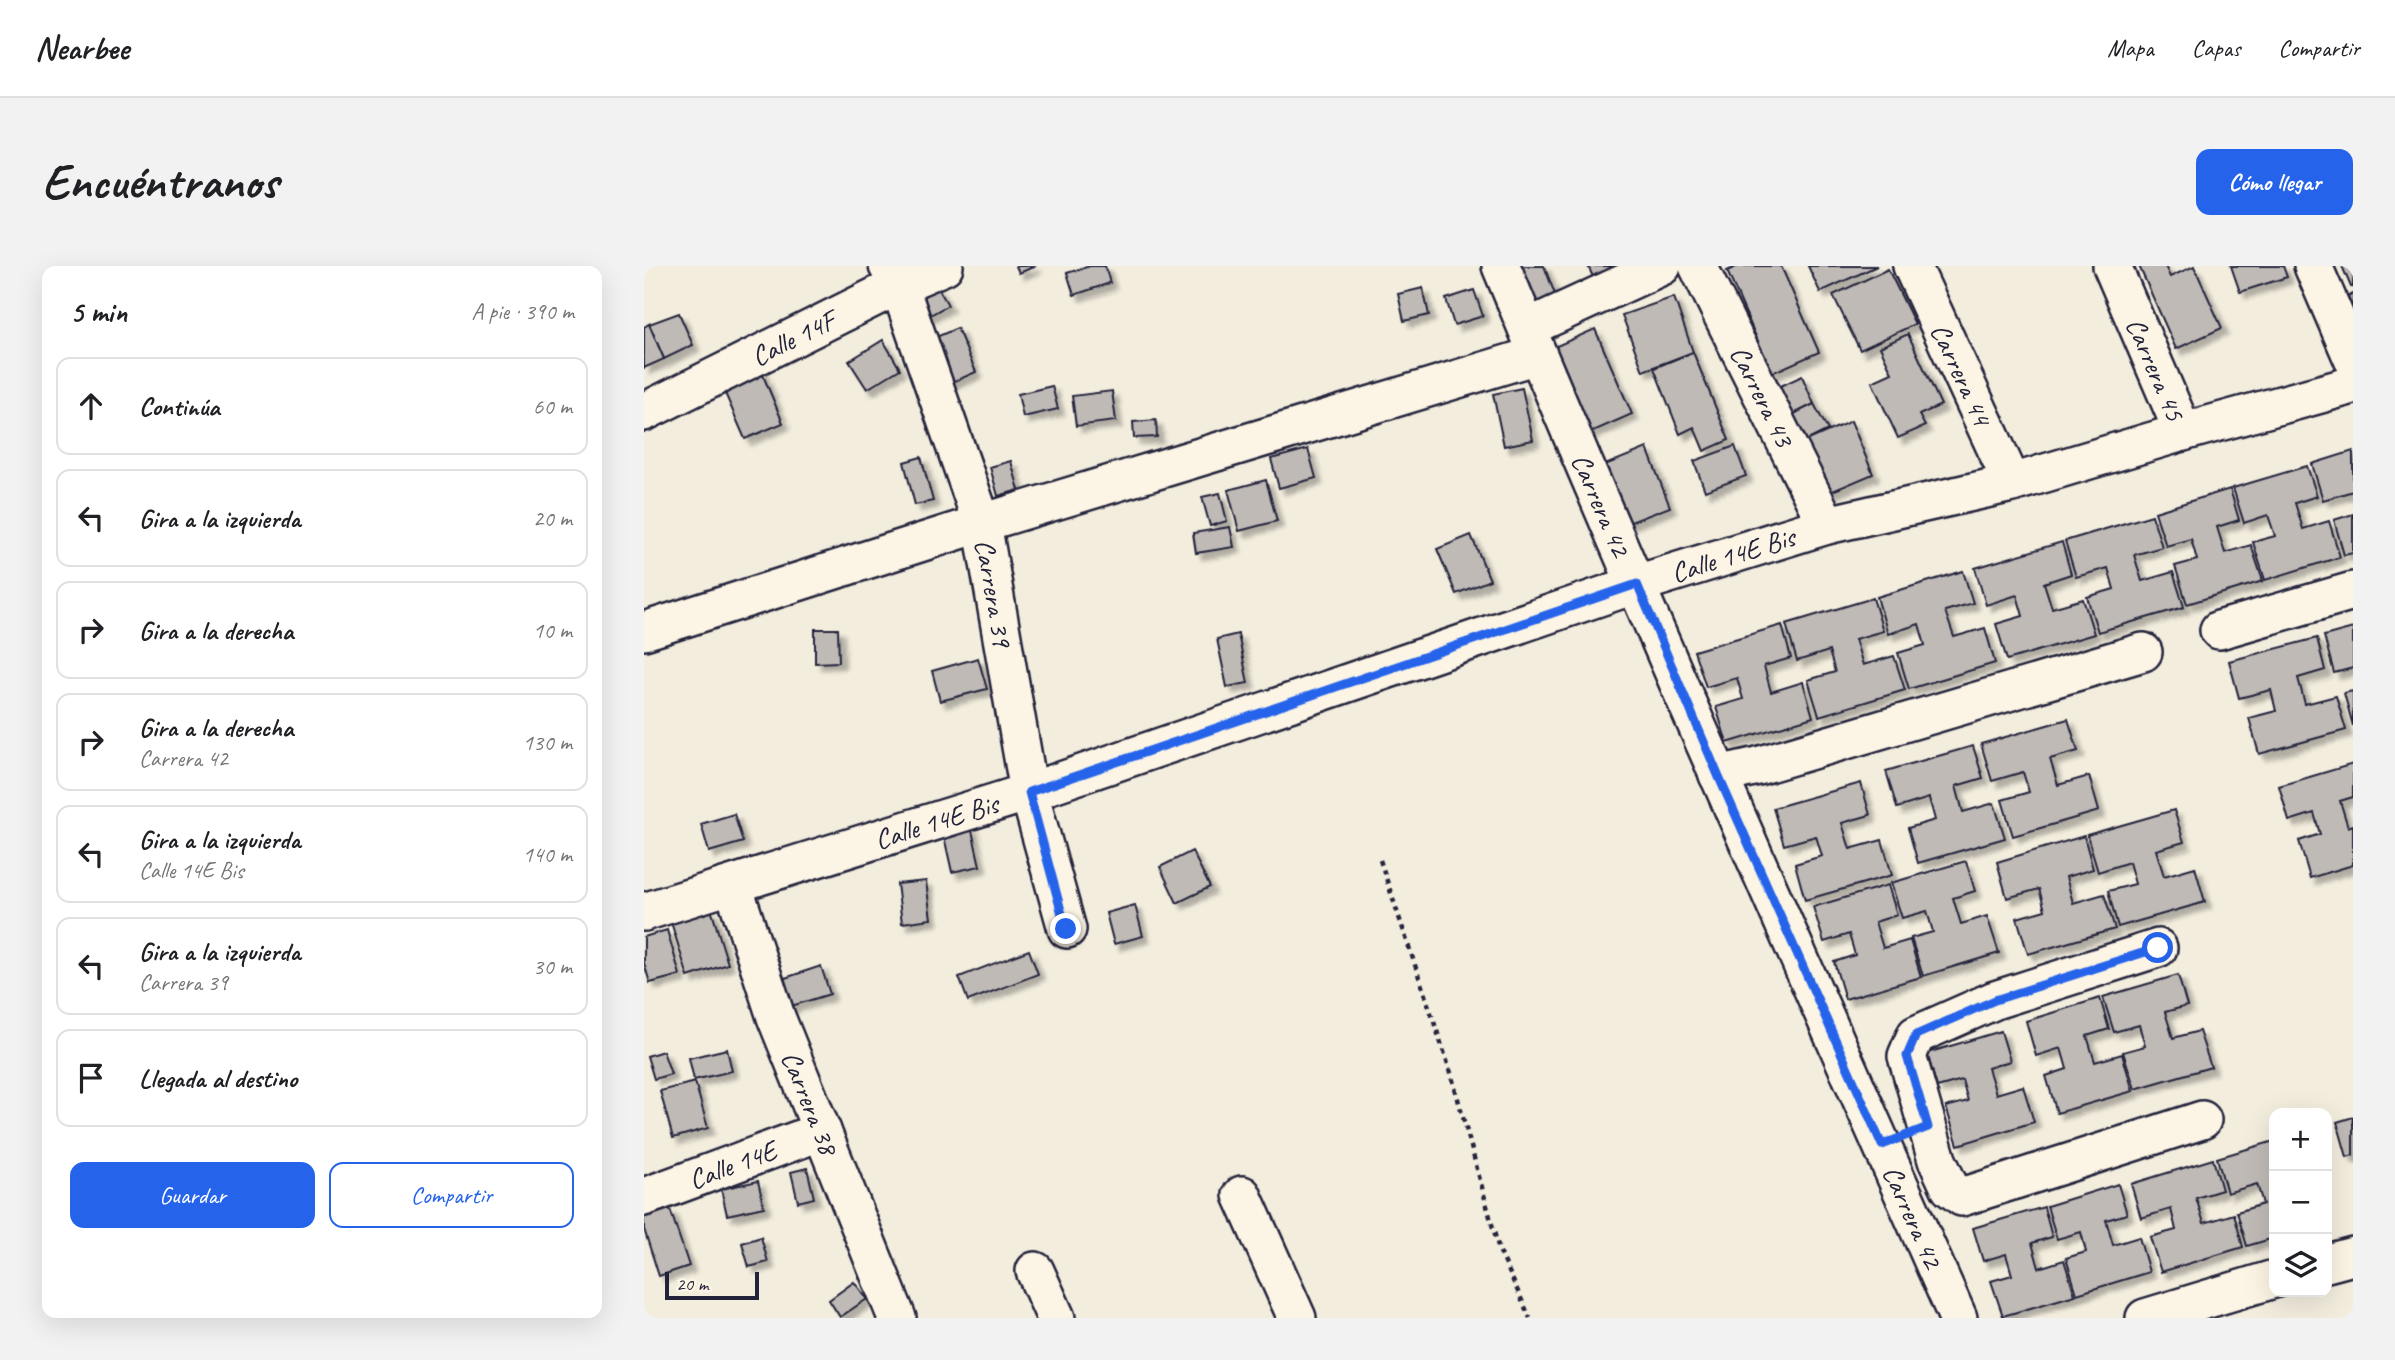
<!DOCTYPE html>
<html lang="es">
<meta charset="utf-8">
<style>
:root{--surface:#fff;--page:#f2f2f2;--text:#202124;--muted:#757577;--line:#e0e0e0;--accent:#2563eb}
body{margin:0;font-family:Caveat,sans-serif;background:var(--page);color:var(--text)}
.controls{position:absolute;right:21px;bottom:21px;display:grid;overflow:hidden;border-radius:14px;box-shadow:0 7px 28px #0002}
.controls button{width:63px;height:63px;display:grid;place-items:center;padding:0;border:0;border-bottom:2px solid var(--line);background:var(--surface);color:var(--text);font:35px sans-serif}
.scale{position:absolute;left:21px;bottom:18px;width:94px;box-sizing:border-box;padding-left:7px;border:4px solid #22223b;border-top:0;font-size:19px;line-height:24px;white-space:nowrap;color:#22223b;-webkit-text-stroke:5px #fcf5e5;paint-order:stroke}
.stop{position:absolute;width:21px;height:21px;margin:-16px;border:5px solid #2563eb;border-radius:50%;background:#fff}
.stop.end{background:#2563eb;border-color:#fff;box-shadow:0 2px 7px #0008}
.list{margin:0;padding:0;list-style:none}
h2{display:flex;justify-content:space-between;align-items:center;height:91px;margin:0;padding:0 28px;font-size:30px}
h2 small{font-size:23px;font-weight:400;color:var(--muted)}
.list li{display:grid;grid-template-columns:46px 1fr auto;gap:21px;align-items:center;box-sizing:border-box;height:98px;margin:0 14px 14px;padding:0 14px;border:2px solid var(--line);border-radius:14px}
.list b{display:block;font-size:26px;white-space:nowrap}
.list p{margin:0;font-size:23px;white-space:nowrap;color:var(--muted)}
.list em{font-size:23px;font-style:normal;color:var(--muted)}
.actions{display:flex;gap:14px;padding:21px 28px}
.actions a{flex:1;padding:16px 0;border:2px solid var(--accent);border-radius:14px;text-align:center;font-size:24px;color:var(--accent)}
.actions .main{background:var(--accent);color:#fff}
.icon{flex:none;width:38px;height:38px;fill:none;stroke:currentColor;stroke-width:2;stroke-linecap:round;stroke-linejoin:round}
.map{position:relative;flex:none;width:1709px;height:1052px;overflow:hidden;border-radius:14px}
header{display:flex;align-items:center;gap:42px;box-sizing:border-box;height:98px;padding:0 35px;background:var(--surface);border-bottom:2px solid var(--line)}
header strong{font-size:33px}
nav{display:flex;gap:38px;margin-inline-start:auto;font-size:24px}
.intro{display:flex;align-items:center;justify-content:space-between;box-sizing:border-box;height:168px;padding:0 42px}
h1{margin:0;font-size:49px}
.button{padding:18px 32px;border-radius:14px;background:var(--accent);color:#fff;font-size:24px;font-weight:700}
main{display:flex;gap:42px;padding:0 42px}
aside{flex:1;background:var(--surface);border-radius:14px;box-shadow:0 7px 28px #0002}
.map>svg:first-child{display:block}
</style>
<header>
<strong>Nearbee</strong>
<nav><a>Mapa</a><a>Capas</a><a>Compartir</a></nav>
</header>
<div class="intro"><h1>Encuéntranos</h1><a class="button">Cómo llegar</a></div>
<main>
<aside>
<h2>5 min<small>A pie · 390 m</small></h2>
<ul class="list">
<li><svg class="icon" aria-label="ahead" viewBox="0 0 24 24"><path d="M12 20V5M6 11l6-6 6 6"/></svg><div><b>Continúa</b></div><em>60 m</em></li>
<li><svg class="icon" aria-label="left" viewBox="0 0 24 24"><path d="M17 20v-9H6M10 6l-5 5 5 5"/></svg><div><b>Gira a la izquierda</b></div><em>20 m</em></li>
<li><svg class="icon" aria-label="right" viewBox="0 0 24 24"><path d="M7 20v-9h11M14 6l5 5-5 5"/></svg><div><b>Gira a la derecha</b></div><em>10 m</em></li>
<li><svg class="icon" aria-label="right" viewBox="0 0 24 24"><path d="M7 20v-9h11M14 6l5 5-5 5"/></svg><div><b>Gira a la derecha</b><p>Carrera 42</p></div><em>130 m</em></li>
<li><svg class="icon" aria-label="left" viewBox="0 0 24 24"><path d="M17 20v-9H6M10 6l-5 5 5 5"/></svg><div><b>Gira a la izquierda</b><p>Calle 14E Bis</p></div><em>140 m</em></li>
<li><svg class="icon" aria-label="left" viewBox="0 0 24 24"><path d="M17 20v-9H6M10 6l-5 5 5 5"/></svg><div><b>Gira a la izquierda</b><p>Carrera 39</p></div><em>30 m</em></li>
<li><svg class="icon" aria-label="arrive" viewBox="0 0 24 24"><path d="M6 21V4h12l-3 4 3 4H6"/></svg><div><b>Llegada al destino</b></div></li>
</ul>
<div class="actions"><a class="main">Guardar</a><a>Compartir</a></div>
</aside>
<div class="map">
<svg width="1709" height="1052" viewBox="0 0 1709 1052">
<defs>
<filter id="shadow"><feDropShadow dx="6" dy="6" stdDeviation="2" flood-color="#0004"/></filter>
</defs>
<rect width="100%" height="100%" fill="#f3edde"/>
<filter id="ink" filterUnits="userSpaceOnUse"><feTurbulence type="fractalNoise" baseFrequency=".0143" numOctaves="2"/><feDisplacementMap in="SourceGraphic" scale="14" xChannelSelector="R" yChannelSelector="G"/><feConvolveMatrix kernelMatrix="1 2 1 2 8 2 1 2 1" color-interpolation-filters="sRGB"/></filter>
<g filter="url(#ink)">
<g fill="#bfbab6" stroke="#22223b" stroke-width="2" filter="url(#shadow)">
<path d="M372,0h20l-17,7z"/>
<path d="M446,0h15l5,17 -36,12 -7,-22z"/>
<path d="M874,0h26l14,36 -22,9z"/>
<path d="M944,0h55l-45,22z"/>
<path d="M1094,0h43l38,86 -47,21 -45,-102z"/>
<path d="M1164,0h69l-57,26z"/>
<path d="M1495,0h26l5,11 24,-11 28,62 -46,21z"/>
<path d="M1587,0h52l4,11 -47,15z"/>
<path d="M1698,0h11v21h-2z"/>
<path d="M1244,3l27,55 -55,26 -27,-55z"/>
<path d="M293,20l11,19 -27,15 -11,-20z"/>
<path d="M779,22l6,27 -25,6 -6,-27z"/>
<path d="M830,24l9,26 -29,9 -8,-26z"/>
<path d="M1709,28v22l-6,-20z"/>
<path d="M1030,31l19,55 -50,19 -21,-56z"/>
<path d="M35,47l14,32 -29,14 -15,-35z"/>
<path d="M5,58l15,35 -20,9v-41z"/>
<path d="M313,62l19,44 -30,13 -19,-44z"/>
<path d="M951,63l37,85 -43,19 -37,-85z"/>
<path d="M1264,68l33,71 -22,10 6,11 -27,12 -26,-56 20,-9 -12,-26z"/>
<path d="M239,74l17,29 -33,20 -18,-28z"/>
<path d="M1049,86l36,88 -25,11 -10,-24 -14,7 -26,-66z"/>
<path d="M116,102l23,55 -38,16 -24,-55z"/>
<path d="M1158,110l12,28 -24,12 -16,-27z"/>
<path d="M408,120l6,23 -35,8 -5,-23z"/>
<path d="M878,122l11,52 -29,6 -11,-52z"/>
<path d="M468,125l4,30 -40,5 -4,-30z"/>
<path d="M1170,138l14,26 -24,12 -14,-26z"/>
<path d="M512,154l1,17 -23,1 -1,-16z"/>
<path d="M1207,155l22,53 -45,19 -24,-51z"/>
<path d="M1091,180l11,30 -41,15 -11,-30z"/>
<path d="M1003,182l23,59 -47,18 -23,-58z"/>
<path d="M664,183l8,29 -37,10 -8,-29z"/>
<path d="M1709,185v40l-30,9 -11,-36z"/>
<path d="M277,191l12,44 -18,4 -11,-43z"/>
<path d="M367,195l8,29 -21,6 -8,-29z"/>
<path d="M1663,200l10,30 -22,7 8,26 26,-8 11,36 -75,23 -12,-38 22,-6 -7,-21 -24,8 -11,-35z"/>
<path d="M622,214l11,41 -38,10 -11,-41z"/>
<path d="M1586,223l9,31 -22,7 8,26 26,-8 12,36 -76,23 -12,-38 22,-6 -6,-21 -25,7 -11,-34z"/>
<path d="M576,227l7,28 -17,5 -8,-29z"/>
<path d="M1709,248v39l-9,2 -10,-35z"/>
<path d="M1508,249l10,32 -28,8 8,26 31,-9 11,35 -86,25 -11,-35 27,-8 -6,-21 -32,9 -11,-36z"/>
<path d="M586,261l4,20 -38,6 -3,-20z"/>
<path d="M827,269l19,45 -34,14 -19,-45z"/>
<path d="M1418,276l9,32 -27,9 8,25 31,-9 11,35 -87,26 -11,-36 27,-8 -6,-21 -31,10 -11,-37z"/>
<path d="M1319,305l10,32 -28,8 9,26 31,-9 10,35 -86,26 -11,-36 27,-8 -6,-21 -31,10 -11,-37z"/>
<path d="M1229,332l10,33 -28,8 8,26 31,-9 11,34 -86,26 -11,-36 27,-8 -6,-21 -32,10 -11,-37z"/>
<path d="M1138,359l9,33 -27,8 7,26 32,-10 10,35 -86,26 -11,-36 27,-8 -6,-21 -31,9 -12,-36z"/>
<path d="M1709,362v40l-19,5 -10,-37z"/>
<path d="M171,363h23l1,33 -24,1z"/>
<path d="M594,368l10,49 -21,4 -10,-48z"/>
<path d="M1673,372l8,32 -27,8 7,26 31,-8 10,34 -87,24 -10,-36 27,-7 -5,-21 -32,8 -10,-37z"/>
<path d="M334,392l9,31 -47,12 -8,-30z"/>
<path d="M1709,425v35l-9,-33z"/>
<path d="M1424,453l10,32 -28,8 8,26 31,-9 10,35 -86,25 -11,-36 27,-8 -6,-20 -31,9 -11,-37z"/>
<path d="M1329,480l10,32 -27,8 7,26 31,-9 11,35 -87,25 -10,-35 27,-8 -6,-22 -32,10 -11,-37z"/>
<path d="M1709,498v33l-13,4 8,26 5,-2v40l-43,13 -11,-37 21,-7 -6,-21 -25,8 -10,-35z"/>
<path d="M1217,517l9,32 -28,8 8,26 32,-9 10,35 -87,25 -10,-36 27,-8 -6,-20 -32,9 -11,-37z"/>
<path d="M1530,544l10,32 -28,8 8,26 31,-9 10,35 -87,25 -10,-36 27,-7 -6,-22 -31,10 -11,-37z"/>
<path d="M90,548l9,28 -34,10 -8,-28z"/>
<path d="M327,560l9,40 -28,6 -9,-40z"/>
<path d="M1440,570l9,33 -27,8 7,26 31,-9 11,35 -87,25 -11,-36 28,-8 -6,-21 -32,9 -10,-36z"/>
<path d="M548,585l18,36 -33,16 -17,-36z"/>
<path d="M1322,595l9,30 -22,7 8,26 26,-8 12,37 -76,23 -12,-38 22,-6 -6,-21 -25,7 -11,-35z"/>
<path d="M282,615l5,38 -29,4 -5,-39z"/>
<path d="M1244,619l9,30 -22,7 8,26 27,-8 11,37 -76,22 -11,-37 21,-7 -6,-21 -25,8 -11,-35z"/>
<path d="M491,639l8,31 -29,8 -8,-31z"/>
<path d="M67,643l17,55 -40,13 -17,-55z"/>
<path d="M23,664l13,45 -30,8 -6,-20v-26z"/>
<path d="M385,684l9,24 -70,27 -9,-24z"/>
<path d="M177,700l9,28 -45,14 -9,-27z"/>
<path d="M1534,709l9,31 -22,6 8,26 26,-7 12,36 -76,22 -12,-37 22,-6 -6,-21 -25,7 -11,-35z"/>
<path d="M1456,732l9,31 -22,7 8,26 27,-8 11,37 -76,22 -11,-37 21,-7 -6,-21 -25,8 -10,-35z"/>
<path d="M1357,765l9,30 -22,7 8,26 27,-8 11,36 -76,23 -12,-38 22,-6 -6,-21 -25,7 -10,-34z"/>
<path d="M83,783l5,22 -38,9 -5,-22z"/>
<path d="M19,785l8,23 -17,5 -7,-23z"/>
<path d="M51,816l13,46 -35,10 -13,-47z"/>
<path d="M1709,851v38l-6,2 -10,-35z"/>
<path d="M1630,875v97l-27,8 -10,-34 26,-8 -6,-20 -30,9 -10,-35z"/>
<path d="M1569,893l9,31 -26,8 8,25 30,-9 9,33 -82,25 -11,-35 26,-7 -5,-21 -30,9 -10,-34z"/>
<path d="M163,902l7,30 -16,4 -7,-30z"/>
<path d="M114,915l6,26 -37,8 -6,-26z"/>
<path d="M1474,918l9,30 -21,6 7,25 26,-8 10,35 -72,22 -11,-36 20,-6 -5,-20 -24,7 -10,-33z"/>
<path d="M1400,941l8,30 -20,6 7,25 25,-8 11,35 -72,21 -12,-35 21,-6 -6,-21 -23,7 -10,-33z"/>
<path d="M26,943l19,57 -30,10 -15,-47v-12z"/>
<path d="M117,971l7,25 -19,5 -7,-24z"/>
<path d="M210,1016l13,17 -27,18 -11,-17z"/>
</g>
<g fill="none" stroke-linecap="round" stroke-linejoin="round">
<g stroke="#22223b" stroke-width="42">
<g id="minor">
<path id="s1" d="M244,0l11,19 83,238 47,269 38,137"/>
<path id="s2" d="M857,0c146,353 303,702 457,1052"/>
<path id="s3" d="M1054,0l129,259"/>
<path id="s4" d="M1268,0l100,217"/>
<path id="s5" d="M1468,0l71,166"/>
<path d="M1669,0l40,93"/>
<path d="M883,62l135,-62"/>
<path id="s6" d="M0,146l255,-127 45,-19"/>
<path d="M1575,364l134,-39"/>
<path d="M0,365l338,-108 555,-168"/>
<path d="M1074,509l40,-9 385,-114"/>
<path id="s7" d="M89,619l43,132 121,301"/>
<path id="s8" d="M0,646l385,-120 608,-208 190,-59 185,-42 171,-51 170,-47"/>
<path d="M1514,682l-163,52 -79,35 -9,21 30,104 13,28 12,9 240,-77"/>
<path d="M598,929l55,123"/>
<path id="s9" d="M0,931l178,-66"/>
<path d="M1683,997l26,-7"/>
<path d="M391,1005l21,47"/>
<path d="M1501,1052l129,-39"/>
</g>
</g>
<path stroke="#22223b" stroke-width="4.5" stroke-dasharray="5 5" stroke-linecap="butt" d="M736,594l71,213 48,177 31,68"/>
<use href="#minor" stroke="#fcf5e5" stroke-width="37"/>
</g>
</g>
<g fill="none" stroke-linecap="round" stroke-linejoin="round" filter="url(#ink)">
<path stroke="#2563eb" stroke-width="9" d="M422,663l-37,-137 608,-208 81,191 164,370 46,-18 -21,-71 9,-21 79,-35 163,-52"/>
</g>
<g text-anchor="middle" stroke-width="5" stroke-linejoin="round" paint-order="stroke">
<g font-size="28" fill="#22223b" stroke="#fcf5e5">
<text dy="10" stroke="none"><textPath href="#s6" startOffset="166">Calle 14F</textPath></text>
<text dy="10" stroke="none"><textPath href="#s5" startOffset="112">Carrera 45</textPath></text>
<text dy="10" stroke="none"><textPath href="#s4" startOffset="119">Carrera 44</textPath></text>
<text dy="10" stroke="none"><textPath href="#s3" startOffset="145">Carrera 43</textPath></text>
<text dy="10" stroke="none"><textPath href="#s2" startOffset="259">Carrera 42</textPath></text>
<text dy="10" stroke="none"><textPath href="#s8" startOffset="1146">Calle 14E Bis</textPath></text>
<text dy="10" stroke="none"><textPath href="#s1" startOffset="345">Carrera 39</textPath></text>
<text dy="10" stroke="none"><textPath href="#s8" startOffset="306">Calle 14E Bis</textPath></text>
<text dy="10" stroke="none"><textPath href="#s7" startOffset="231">Carrera 38</textPath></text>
<text dy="10" stroke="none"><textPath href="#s9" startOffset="94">Calle 14E</textPath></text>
<text dy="10" stroke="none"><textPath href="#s2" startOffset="1036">Carrera 42</textPath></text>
</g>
</g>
</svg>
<div class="controls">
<button>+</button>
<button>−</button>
<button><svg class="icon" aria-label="layers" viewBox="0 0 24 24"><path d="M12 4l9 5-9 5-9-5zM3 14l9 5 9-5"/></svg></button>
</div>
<div class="scale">20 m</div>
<div class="stop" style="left:1514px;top:682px"></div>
<div class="stop end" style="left:422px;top:663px"></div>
</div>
</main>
